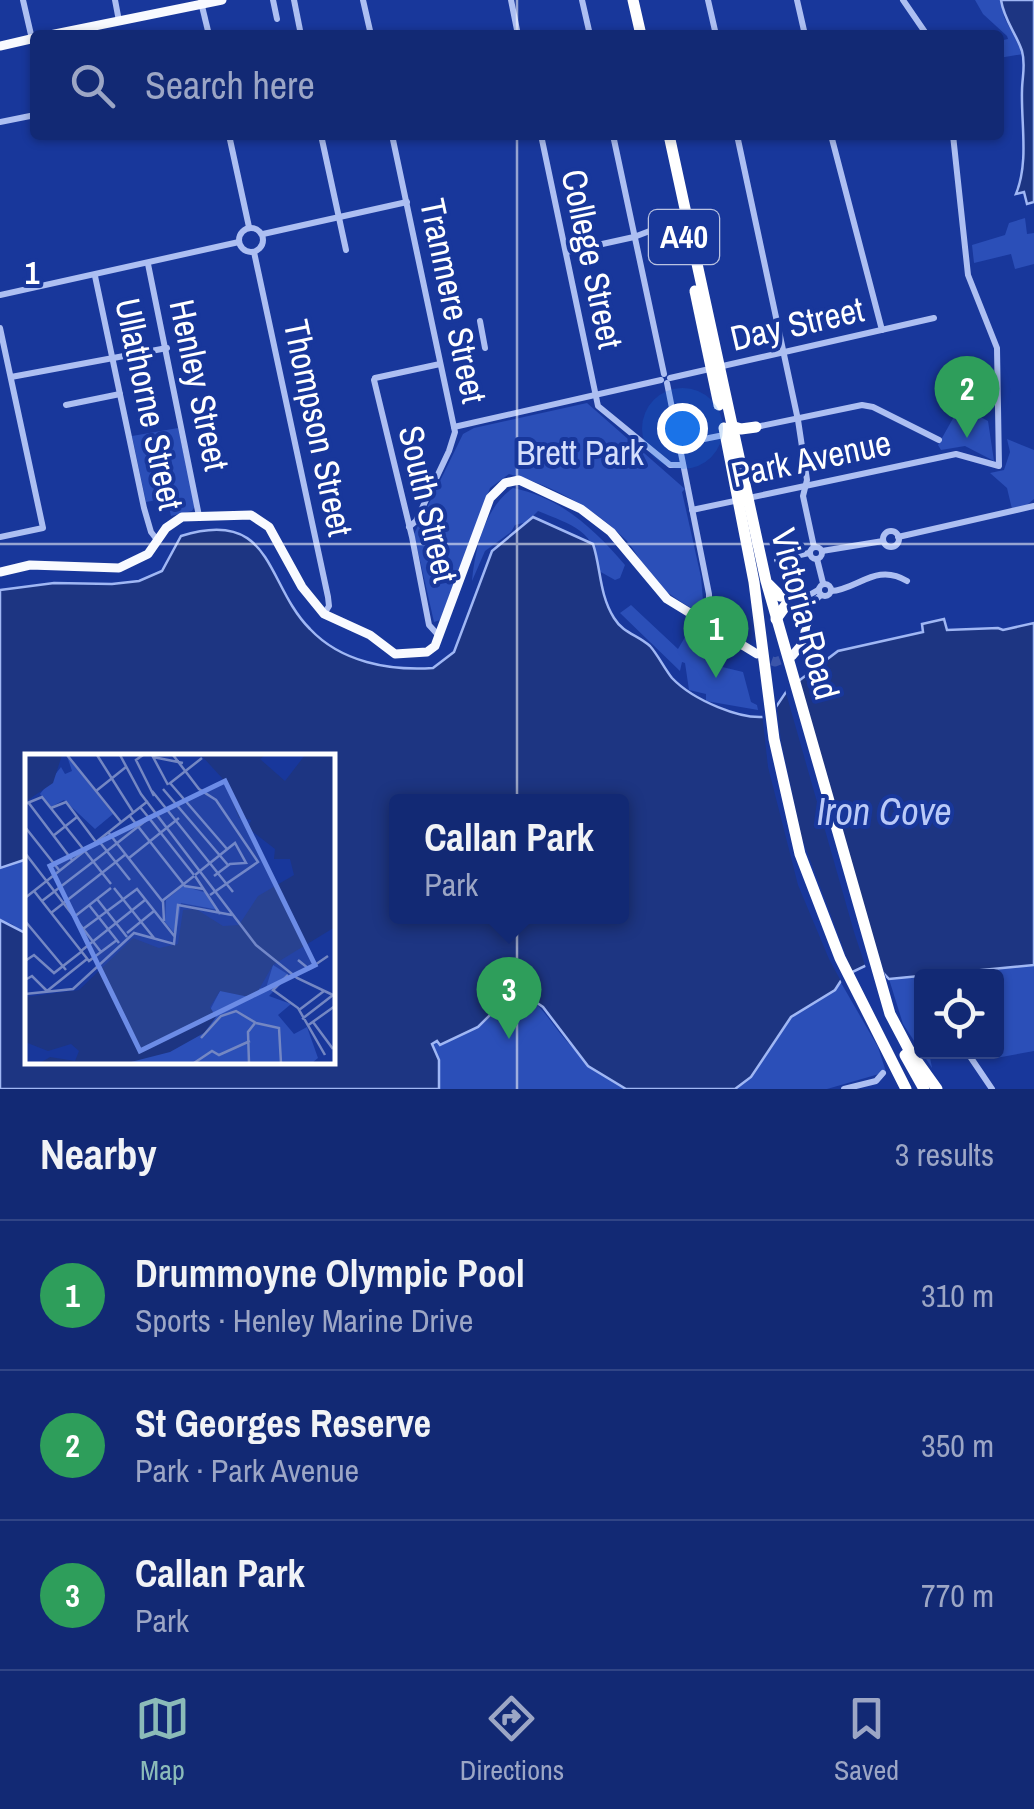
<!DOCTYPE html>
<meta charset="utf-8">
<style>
:root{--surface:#122974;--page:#1f357c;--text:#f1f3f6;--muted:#9ca6c5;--line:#314586;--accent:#8bbbb9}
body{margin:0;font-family:"Archivo Narrow",sans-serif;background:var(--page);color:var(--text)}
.controls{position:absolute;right:30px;bottom:30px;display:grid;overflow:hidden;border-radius:10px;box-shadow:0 2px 8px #0004}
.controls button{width:90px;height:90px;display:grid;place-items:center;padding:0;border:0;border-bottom:2px solid var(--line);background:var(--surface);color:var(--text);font:50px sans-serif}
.you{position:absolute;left:682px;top:428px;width:35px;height:35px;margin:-25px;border:8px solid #fff;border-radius:50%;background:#1a73e8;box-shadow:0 0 0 15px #1a73e833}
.badge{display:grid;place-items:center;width:65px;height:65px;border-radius:50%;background:var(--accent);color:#fff;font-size:32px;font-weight:700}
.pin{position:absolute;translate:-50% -82px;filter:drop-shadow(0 2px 5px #0008)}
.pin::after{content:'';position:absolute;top:52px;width:35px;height:30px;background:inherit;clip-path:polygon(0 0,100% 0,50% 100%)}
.popup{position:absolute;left:389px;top:794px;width:240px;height:130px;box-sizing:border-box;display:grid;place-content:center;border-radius:10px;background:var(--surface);filter:drop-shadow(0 2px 8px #0005);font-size:32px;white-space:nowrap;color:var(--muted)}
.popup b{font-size:38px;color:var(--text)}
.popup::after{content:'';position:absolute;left:50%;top:100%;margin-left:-20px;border:20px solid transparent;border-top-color:var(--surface)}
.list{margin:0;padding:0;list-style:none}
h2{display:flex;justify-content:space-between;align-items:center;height:130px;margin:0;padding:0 40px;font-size:42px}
h2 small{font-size:32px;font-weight:400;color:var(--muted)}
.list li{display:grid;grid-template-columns:65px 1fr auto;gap:30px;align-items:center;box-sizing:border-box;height:150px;padding:0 40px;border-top:2px solid var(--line)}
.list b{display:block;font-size:38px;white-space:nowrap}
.list p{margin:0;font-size:32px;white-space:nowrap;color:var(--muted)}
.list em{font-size:32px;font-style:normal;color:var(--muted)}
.icon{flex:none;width:55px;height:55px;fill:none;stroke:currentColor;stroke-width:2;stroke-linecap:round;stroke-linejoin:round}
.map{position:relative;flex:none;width:1034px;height:1089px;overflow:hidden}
.search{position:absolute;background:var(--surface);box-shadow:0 2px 8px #0004;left:30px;right:30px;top:30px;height:110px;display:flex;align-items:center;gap:25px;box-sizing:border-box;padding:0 35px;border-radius:10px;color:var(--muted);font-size:38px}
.sheet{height:580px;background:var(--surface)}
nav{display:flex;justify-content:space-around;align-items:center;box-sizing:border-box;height:140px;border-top:2px solid var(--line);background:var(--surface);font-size:28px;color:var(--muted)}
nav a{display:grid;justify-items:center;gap:5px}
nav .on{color:var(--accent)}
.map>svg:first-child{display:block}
</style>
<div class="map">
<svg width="1034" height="1089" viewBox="0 0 1034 1089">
<rect width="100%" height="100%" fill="#18379b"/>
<g fill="#2b4fb8">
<path d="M975,0h26l3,17 19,37 -24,4v-17l9,-2 -1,-3 -24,-22z"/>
<path d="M1025,218l2,16 7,-1v31l-19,5 -4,-15 -37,9 -2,-18 33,-10 4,-12z"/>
<path d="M587,403l98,86 -3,3 19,85 2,23 -12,8c-16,-10 -32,-20 -43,-35 -8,-12 -13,-23 -22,-33 -32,-32 -74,-55 -117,-66l-19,14 -50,132 -6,2 -20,-88 49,-100 11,-6z"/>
<path d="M960,406l28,15 6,40 -29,-15 -24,4 -3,-5z"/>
<path d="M178,428l17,78 -3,5 -21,5 -4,-18 -21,4 -14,-66z"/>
<path d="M1007,439l27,11v49l-7,6 -15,4 -5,-21 -17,-15 14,-3 6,-18z"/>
<path d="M513,488c49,10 81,41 112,77l-5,13 -5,2 -16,-9c-2,-40 -27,-46 -61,-60l-11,11 -12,3 -4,7 -26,19 -13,30c3,-33 13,-74 41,-93z"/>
<path d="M631,605l47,44 10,-17 38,16 -4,12 -9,-4 -3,8 33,8 8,30 6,3 1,5 -52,-9v-7l-17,-4 -4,-27 -3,-1 -2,9 -60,-58z"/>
<path d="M27,859v75l-2,1 -13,-11 -12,-4v-52z"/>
<path d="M1034,965v86l-38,7v-82h-74l-1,19 -3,2 3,18 1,37h7l3,16 -29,-44 -14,-45z"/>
<path d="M840,981l38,66 8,25 -59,17h-92c26,-17 35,-46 54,-69 14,-16 39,-20 51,-39z"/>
<path d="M521,991c22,16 27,28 43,47 18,21 38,39 62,51h-187v-29l-7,-16 46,-17 18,-18z"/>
</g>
<g fill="#1d3582" stroke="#a0b7f4" stroke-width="2.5" fill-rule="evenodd">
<path d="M1001,0h33v202l-7,2 -3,-12 -8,2c13,-32 5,-70 6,-103 0,-14 4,-26 0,-40 -6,-18 -18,-31 -21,-51z"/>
<path d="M533,517l60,27c8,24 6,50 21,74 9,15 24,17 36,28 8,9 14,22 22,32 20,21 70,44 98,38l18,-27 50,-38 85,-19 -1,-8 22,-5 3,11 51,-2 5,2 31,-7v342l-145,14 -16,-17 -29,14 -9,14 -44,27 -40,60 -16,12h-109l-38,-23 -45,-59 -22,-15 -25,17 -18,18 -38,18 -3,-4 -5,3 7,16v29h-439v-169l27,14 1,128h304v-306h-304l-1,103 -27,9v-278l54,-7 58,1 27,-3 23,-10 19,-35c93,-29 84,48 129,93 31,33 79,42 123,39l21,-16 38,-101zM396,802h226v114h-226z"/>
</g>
<g fill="#18379b">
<path d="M798,676l72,251 18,57 -15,-16 -6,3 -13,-39 -70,-246z"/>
<path d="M776,697l5,44 21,97 48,128 -7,19 -14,-26 -31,-74 -30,-118 -6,-54 5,-1z"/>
</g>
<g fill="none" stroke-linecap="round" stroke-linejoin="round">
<path stroke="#3b55aa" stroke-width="9" stroke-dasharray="9 4.5" stroke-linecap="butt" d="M759,656l16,6 16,-6"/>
<g stroke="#adbff2" stroke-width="6">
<path d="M23,0l9,39"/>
<path d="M115,0l4,21"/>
<path d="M273,0l4,19"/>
<path d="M294,0l7,35"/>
<path d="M363,0l8,35"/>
<path d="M511,0l7,35"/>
<path d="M582,0l8,35"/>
<path d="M708,0l8,35"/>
<path d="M797,0l8,35"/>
<path d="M903,0l24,35"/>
<path d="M201,2l8,33"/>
<path d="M0,122l35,-7"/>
<path d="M229,135l20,92"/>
<path d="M321,135l25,115"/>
<path d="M392,135l63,297 -6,19 -33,70 -7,6"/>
<path d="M541,135l57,271 72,59h13"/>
<path d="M613,135l51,239"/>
<path d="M737,135l61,285 9,60 -4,16 11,51"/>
<path d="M831,135l51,195"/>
<circle cx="251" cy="240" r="12"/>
<path d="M263,234l144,-32"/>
<path d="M254,252l74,345 1,9 -5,8"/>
<path d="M566,252l68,-15 47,-18"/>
<path d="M148,264l51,252"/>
<path d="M95,276l49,232 7,24 7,9"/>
<path d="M0,295l239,-53"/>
<path d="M480,321l5,27"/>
<path d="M0,328l43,200 -43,9"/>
<path d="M11,377l156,-29"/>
<path d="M375,378l65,-14"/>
<path d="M670,378l264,-60"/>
<path d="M374,380l38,157 17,88 10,11"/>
<path d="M667,383l42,211v7l-9,19"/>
<path d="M66,405l54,-11"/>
<path d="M454,427l207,-47"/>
<path d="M756,427l106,-22 11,2 66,33"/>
<path d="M679,444l45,-9"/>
<path d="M692,510l264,-56 43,12 -2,-118 -29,-73 -15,-140"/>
<circle cx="891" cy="539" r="8"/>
<path d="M898,537l136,-31"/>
<circle cx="816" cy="553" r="6"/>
<path d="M822,551l61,-10"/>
<path d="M817,559l6,24"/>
<path d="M777,560l32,-7"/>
<circle cx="825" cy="590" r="6"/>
<path d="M831,591c26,-1 45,-29 76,-10"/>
<path d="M805,609l16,-14"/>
<path d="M806,617l-2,-19 14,-8"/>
<path d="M967,1052l25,37"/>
<path d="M844,1089l32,-8 7,-8"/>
</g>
<g stroke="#f8faff" stroke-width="9">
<path d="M50,35l172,-35"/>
<path d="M0,46l35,-8"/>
<path d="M0,572l30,-7 89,3 29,-14 18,-26 16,-11 69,-2 18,12 33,60 22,27 46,21 25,19 32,-2 8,-6 55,-148 15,-15 14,-3 62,29 30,23 56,67 90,55"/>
<path d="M792,656l12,-14 2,-19"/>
</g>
<g stroke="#fff" stroke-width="11">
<path d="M633,0l8,35"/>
<path d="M669,135l97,446 124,433 19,36 28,39"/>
<path d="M695,291l24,114"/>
<path d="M731,426l10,3 15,-2"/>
<path d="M724,428l30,154 20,157 26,115 40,104 66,131"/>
<path d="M768,584l12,12 24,2"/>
<path d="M776,619l10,-14 7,-1 13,19"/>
<path d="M905,1055l19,34"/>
</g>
</g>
<path fill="none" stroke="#fff" stroke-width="2.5" stroke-opacity="0.55" d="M517,0v35M517,135v954M0,544h1034"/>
<g text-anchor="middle" stroke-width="8" stroke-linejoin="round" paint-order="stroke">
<rect fill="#18379b" stroke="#bac3e1" stroke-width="2.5" x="649" y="210" width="70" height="54" rx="8"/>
<g font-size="32" font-weight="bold" fill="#fff">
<text x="684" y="248">A40</text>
</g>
<g font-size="35" fill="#fff" stroke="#18379b">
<text transform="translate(592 259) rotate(78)" y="12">College Street</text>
<text transform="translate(453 301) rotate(78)" y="12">Tranmere Street</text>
<text transform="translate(797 324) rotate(-13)" y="12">Day Street</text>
<text transform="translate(199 385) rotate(78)" y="12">Henley Street</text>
<text transform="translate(149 404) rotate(78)" y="12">Ullathorne Street</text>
<text transform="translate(318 428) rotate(78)" y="12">Thompson Street</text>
<text transform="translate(811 459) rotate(-12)" y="12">Park Avenue</text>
<text transform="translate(428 504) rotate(77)" y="12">South Street</text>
<text transform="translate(805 614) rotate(75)" y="12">Victoria Road</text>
</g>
<g font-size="35" fill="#d5dffc" stroke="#18379b">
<text x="580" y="465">Brett Park</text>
</g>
<g font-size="38" font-style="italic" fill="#bacaf8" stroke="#18379b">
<text x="884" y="825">Iron Cove</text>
</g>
</g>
<g transform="translate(25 754)">
<rect width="310" height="310" fill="#18379b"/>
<path d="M42,2l46,58 -18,15 -31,-29 -13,7 -11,-13 21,-27 4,7 7,-3zM158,132l24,7 12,17 -38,-7 -5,32 -11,-13 1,-22zM248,211l16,10 -20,21 22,8 -13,11 16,19 13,-7 11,31 -6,5h-185l69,-26 24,-46 46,-3z" fill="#2b4fb8"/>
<path d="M0,1h37l-9,28 -28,19zM176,1h64l-5,4 25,22 20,-26h30v172l-62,38 -19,33 -34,-7 -10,16 6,10 -12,16 -34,19 -43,11h-87l10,-6 25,4 4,-10 -8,-7 -23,7 -23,-9v-45l54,-7 54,-52 26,10 19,-4 5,-34 13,-1 27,17 16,-1 19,-29 36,-21 -4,-16h-16l1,-10 -27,-21 3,-8 -12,-2 -17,-40z" fill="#1d3582"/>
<path fill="none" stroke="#7487c3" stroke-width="2.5" d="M42,1l54,67M72,1l36,57M95,1l21,39 115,151 41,33 38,18M118,1l-7,5 18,36M127,1l16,30M148,1l26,34 17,11 42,62 -48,33M128,3l30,6M145,29l57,66M144,30l33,-26M138,35l65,76M71,37l30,-24M127,37l81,101M3,48l44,58M0,50l17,-7 69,87M26,54l15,-6 30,40M104,61l56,71 19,3M124,64l45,57M0,73l34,43M83,78l55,70 1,19M28,82l24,-19M73,86l32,40M82,97l42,-33 -9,-11M0,99l76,99M104,104l50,-40M170,121l40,-32 11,20 -16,1 -16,12M170,122l25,38M89,134l40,50M9,137l55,70 28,-21M0,144l123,-97M72,145l30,38M17,147l65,-50M137,147l32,-25M64,151l30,38M26,159l75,-59M49,163l37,-29M0,167l41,49M58,175l54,-40 38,48M102,179l27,-22M56,197l64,-51M273,206l11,9 19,-13M0,207l9,-6 20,18 27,-21M263,221l-15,15 25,18 27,47M0,226l7,-4 15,15 40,-32M0,240l48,-5 61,-56 40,11 4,-39 54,10M274,256l25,-19M277,265l31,-24M288,268l20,27M231,269l23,5 2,35M282,272l28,-20M176,284l20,-22 15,-5 20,12M169,309l18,-12 7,4 31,-14M224,309l-1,-31 7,-9"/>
<path fill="#6c8ce6" fill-opacity="0.15" stroke="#6c8ce6" stroke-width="5" d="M200,27l90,184 -175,86 -90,-185z"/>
<rect width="310" height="310" fill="none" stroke="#fff" stroke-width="5"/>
</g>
<g font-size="32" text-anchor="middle" font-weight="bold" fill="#fff" stroke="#18379b" stroke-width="8" stroke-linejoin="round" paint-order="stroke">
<text x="32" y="284">1</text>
</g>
</svg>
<div class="controls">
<button><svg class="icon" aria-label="locate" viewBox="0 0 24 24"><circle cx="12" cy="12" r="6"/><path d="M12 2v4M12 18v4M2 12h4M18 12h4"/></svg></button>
</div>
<div class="you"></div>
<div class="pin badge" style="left:716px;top:678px;background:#2e9e5b">1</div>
<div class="pin badge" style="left:967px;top:438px;background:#2e9e5b">2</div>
<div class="pin badge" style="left:509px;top:1039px;background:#2e9e5b">3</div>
<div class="popup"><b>Callan Park</b>Park</div>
<div class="search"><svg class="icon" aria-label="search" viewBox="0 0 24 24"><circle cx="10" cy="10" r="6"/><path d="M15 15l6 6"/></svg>Search here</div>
</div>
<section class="sheet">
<h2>Nearby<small>3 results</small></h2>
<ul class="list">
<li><span class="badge" style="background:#2e9e5b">1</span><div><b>Drummoyne Olympic Pool</b><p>Sports · Henley Marine Drive</p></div><em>310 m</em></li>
<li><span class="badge" style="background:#2e9e5b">2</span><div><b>St Georges Reserve</b><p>Park · Park Avenue</p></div><em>350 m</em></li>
<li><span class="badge" style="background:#2e9e5b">3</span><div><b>Callan Park</b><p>Park</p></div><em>770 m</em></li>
</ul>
</section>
<nav>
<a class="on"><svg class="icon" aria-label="map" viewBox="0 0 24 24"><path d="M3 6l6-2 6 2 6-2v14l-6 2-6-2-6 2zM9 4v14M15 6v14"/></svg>Map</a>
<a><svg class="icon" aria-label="directions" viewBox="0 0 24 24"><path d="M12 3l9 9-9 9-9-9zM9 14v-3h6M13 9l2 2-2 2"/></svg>Directions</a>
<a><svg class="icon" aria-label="saved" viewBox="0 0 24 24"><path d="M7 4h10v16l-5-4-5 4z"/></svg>Saved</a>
</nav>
